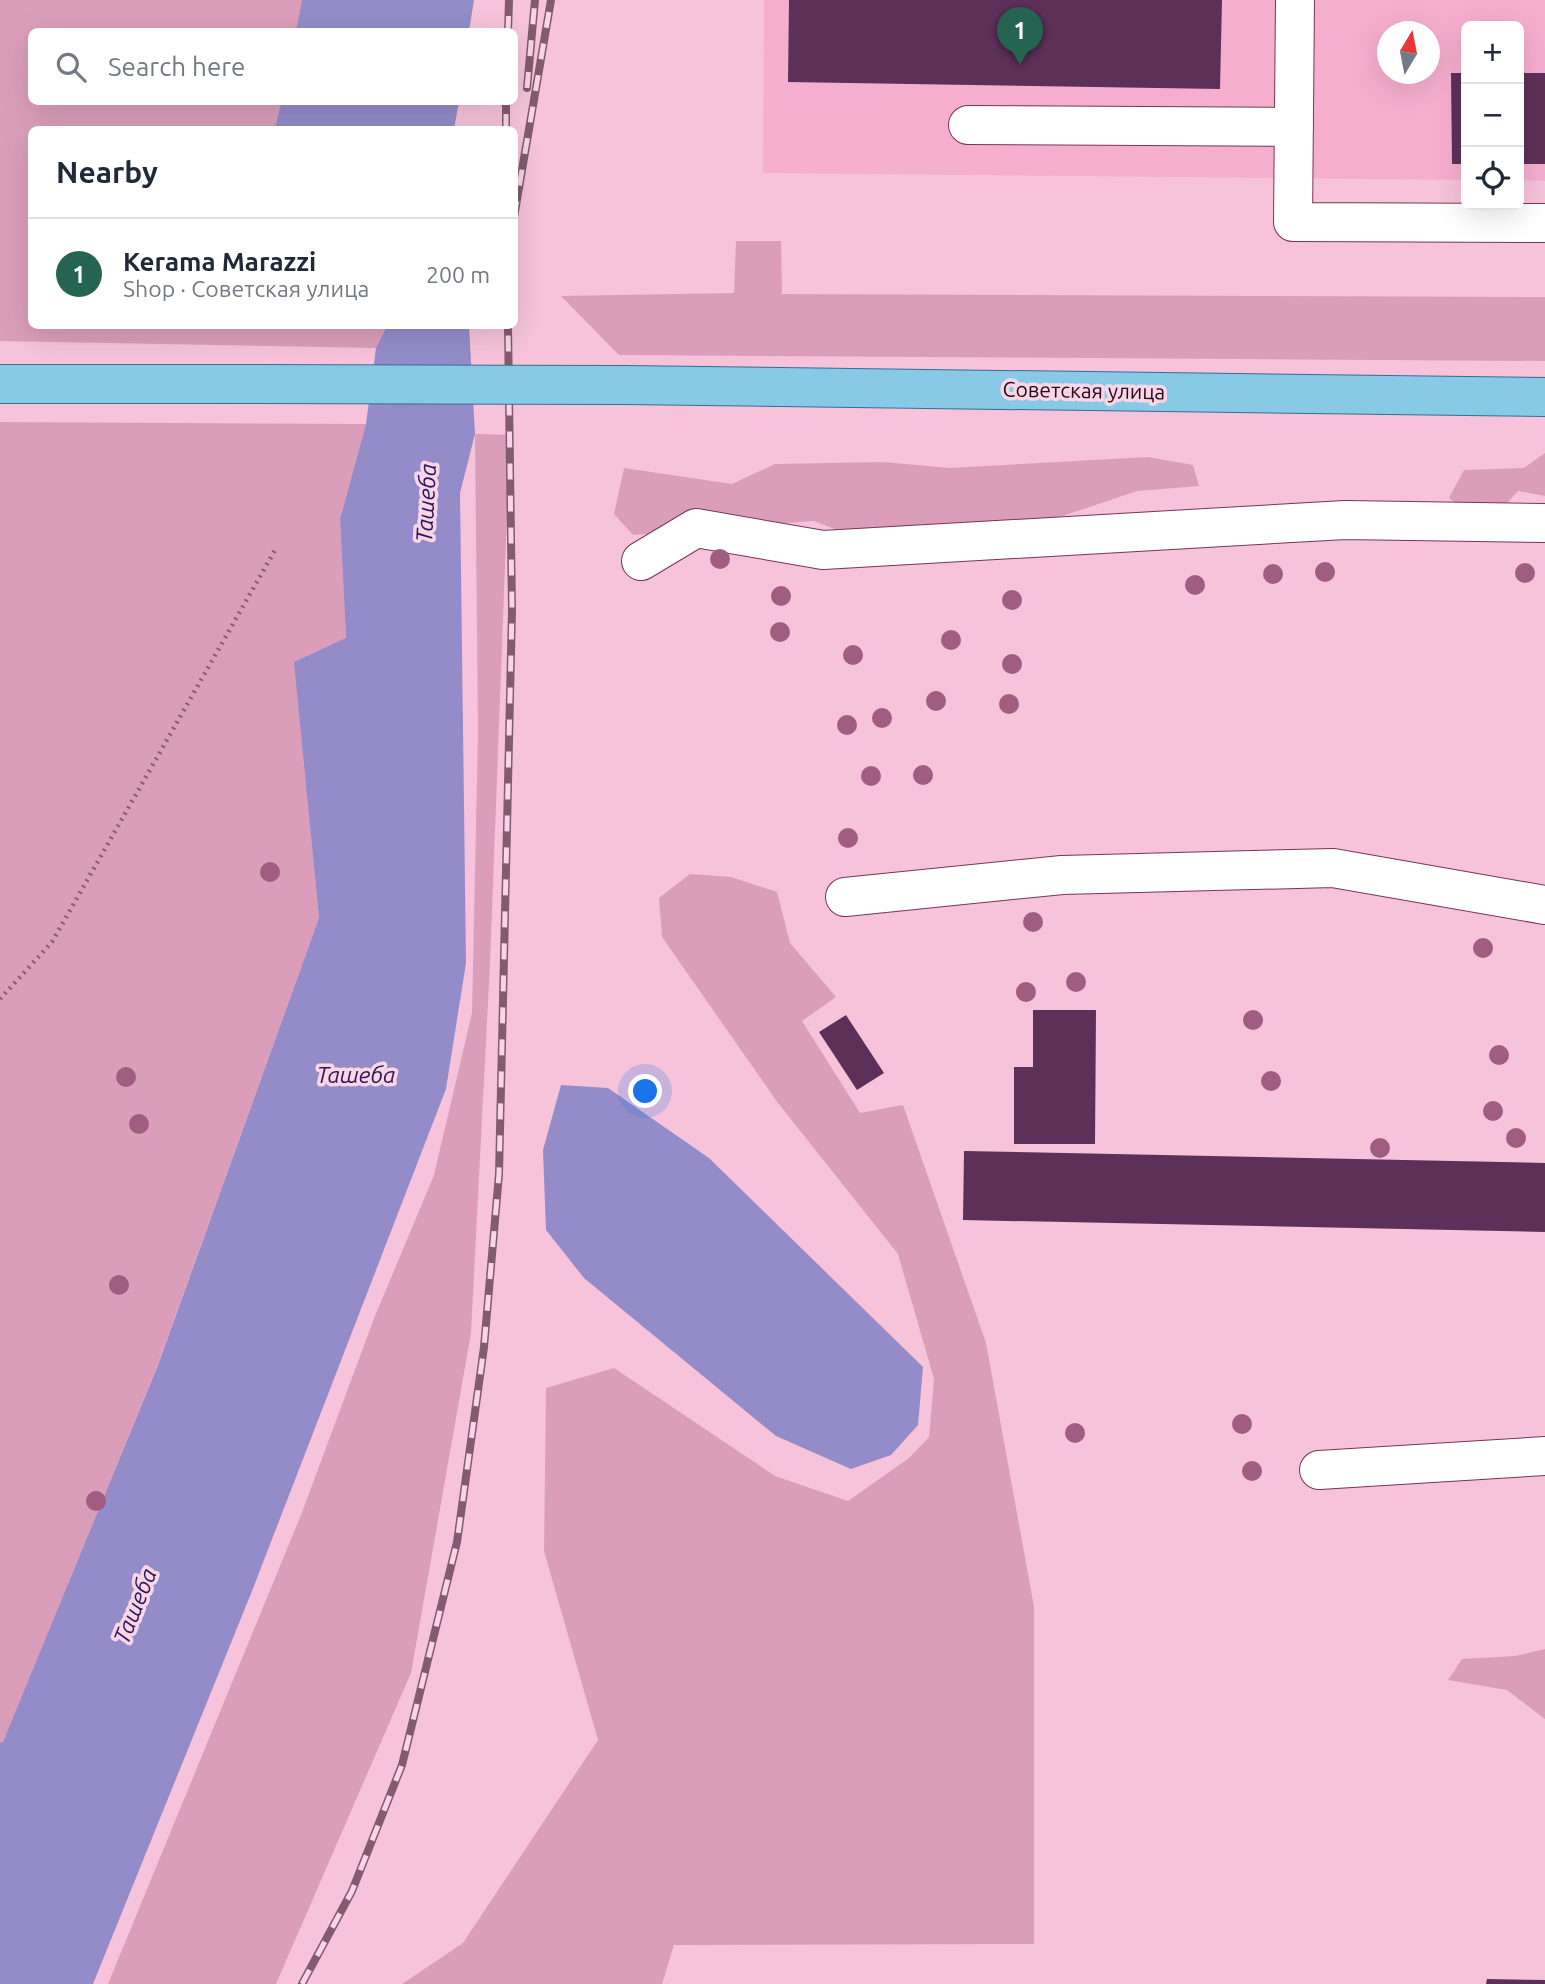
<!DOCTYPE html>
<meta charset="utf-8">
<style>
:root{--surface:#fff;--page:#f6f6f7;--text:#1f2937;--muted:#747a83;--line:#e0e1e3;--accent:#246451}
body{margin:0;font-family:Ubuntu,sans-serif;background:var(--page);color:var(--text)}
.controls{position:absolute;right:21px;top:21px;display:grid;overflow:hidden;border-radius:10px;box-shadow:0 7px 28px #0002}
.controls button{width:63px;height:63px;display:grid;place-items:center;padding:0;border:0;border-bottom:2px solid var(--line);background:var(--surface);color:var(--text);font:35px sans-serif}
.compass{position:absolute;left:1377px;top:21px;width:63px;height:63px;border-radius:50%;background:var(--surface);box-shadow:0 7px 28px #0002;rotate:10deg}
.you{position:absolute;left:646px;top:1092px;width:24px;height:24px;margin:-18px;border:5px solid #fff;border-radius:50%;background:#1a73e8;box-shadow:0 0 0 10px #1a73e833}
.badge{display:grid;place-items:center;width:46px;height:46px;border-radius:50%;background:var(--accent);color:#fff;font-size:23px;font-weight:700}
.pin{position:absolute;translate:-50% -58px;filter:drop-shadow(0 2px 4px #0008)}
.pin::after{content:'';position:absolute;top:37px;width:24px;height:21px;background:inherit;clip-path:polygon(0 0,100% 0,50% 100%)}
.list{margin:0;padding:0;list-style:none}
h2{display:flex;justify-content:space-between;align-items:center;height:91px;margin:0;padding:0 28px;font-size:30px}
h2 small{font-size:23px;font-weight:400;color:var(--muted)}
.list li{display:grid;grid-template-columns:46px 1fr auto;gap:21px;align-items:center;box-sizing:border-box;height:112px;padding:0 28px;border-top:2px solid var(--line)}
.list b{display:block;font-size:26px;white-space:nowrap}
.list p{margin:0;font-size:23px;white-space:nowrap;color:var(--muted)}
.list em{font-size:23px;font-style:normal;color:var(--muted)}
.icon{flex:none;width:38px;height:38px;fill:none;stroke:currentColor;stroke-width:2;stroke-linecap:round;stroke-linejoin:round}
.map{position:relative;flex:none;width:1545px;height:1984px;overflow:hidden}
.search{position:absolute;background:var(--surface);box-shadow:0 7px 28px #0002;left:28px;top:28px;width:490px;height:77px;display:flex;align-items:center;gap:18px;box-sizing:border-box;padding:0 24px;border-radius:10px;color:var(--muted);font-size:26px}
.panel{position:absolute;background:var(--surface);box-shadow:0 7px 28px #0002;left:28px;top:126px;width:490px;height:203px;border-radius:10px}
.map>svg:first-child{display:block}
</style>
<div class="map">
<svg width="1545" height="1984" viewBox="0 0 1545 1984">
<rect width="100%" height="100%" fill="#f6c3da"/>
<path fill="#f6aecf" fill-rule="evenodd" d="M764,0h781v181l-26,-1v-154h-53v154l-703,-7zM1388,32h42v42h-42z"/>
<g fill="#db9eba">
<path d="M0,0h302l-6,31 -264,1v70h249l-6,27 -243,1v196h355l-11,22 -376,-7z"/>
<path d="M736,241h45l1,53 763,3v64l-926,-6 -58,-59 173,-3z"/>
<path d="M0,422l366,2 -26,95 6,119 -37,175 10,105 -161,446 -155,379h-3z"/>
<path d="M475,434l35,1 -20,528 -19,370 -60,340 -135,311h-168l193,-469 74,-199 59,-141 38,-162 6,-280z"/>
<path d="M1545,453v43l-27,-5 -18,20 -28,4 -23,-17 15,-28 60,-2z"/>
<path d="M1148,457l45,8 6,21 -62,5 -119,40 -155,9 -49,-19 -181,14 -19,-21 10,-46 108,16 43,-20 108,-2 67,6z"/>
<path d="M690,874l41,3 46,15 13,51 46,54 -34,24 58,92 43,-8 83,238 48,264v337l-360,1 -12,39h-260l61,-41 135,-203 -54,-189 2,-163 68,-20 161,108 73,25 61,-43 20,-21 5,-58 -36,-125 -120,-151 -116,-166 -3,-39z"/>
<path d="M1545,1649v70l-38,-29 -59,-10 14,-21 53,-3z"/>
</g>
<g fill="#948cc8">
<path d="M302,0h172l-5,31h-173z"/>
<path d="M281,102h178l-5,27h-179z"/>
<path d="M387,326h82l6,108 -15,59 6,470 -20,126 -194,502 -159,393h-93v-241l3,-1 155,-377 161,-447 -25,-256 52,-24 -6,-119 26,-95 10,-76z"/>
<path d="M561,1085l47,3 101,70 214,209 -5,58 -27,30 -40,14 -75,-33 -192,-158 -38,-48 -3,-80z"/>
</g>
<g fill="#5d3059">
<path d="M789,0h433l-2,89 -432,-7z"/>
<path d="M1451,73h15v91h-14z"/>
<rect x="1519" y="73" width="26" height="91"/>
<path d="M1033,1010h63l-1,134h-81v-77h19z"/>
<path d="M846,1015l38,58 -27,17 -38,-58z"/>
<path d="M964,1151l581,12v69l-582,-12z"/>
<path d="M1487,1979l58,1v4h-59z"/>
</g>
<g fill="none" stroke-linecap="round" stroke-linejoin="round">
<g stroke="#7a3459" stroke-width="40">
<g id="minor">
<path d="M1295,0l-2,222 252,1"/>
<path d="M968,125l326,2"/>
<path d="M641,561l55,-33 127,22 522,-30 200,3"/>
<path d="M845,897l217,-22 271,-7 212,37"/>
<path d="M1319,1470l226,-14"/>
</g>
</g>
<g stroke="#336f92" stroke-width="40">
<g id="major">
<path d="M0,384h232"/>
<path d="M624,385l921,12"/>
</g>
</g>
<path stroke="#865f73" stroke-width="4.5" stroke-dasharray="2 5" stroke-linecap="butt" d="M0,999l52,-57 223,-392"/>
<use href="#minor" stroke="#fff" stroke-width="38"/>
<use href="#major" stroke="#88c9e5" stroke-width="38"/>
<g stroke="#825b6e" stroke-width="8">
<g id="rail">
<path d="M508,32l1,-32"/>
<path d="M527,88l8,-88"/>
<path d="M506,130v-28"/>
<path d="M514,217l37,-217"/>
<path d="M302,1984l50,-93 50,-126 55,-223 27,-195 15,-173 13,-564 -4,-284"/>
</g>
</g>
<use href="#rail" stroke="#f8d6e5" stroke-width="5" stroke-dasharray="16" stroke-linecap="butt"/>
<g stroke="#336f92" stroke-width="40" stroke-linecap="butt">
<path id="major-bridge" d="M232,384l392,1"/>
</g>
<use href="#major-bridge" stroke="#88c9e5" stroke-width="38"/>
</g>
<g fill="#a05d81">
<circle cx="720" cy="559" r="10"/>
<circle cx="1325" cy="572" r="10"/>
<circle cx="1525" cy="573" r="10"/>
<circle cx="1273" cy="574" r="10"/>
<circle cx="1195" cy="585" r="10"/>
<circle cx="781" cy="596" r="10"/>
<circle cx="1012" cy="600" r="10"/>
<circle cx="780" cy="632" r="10"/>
<circle cx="951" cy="640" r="10"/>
<circle cx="853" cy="655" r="10"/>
<circle cx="1012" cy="664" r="10"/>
<circle cx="936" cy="701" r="10"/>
<circle cx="1009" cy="704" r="10"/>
<circle cx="882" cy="718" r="10"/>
<circle cx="847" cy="725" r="10"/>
<circle cx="923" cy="775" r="10"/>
<circle cx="871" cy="776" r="10"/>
<circle cx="848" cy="838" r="10"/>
<circle cx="270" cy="872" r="10"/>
<circle cx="1033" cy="922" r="10"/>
<circle cx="1483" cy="948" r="10"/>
<circle cx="1076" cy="982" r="10"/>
<circle cx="1026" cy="992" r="10"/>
<circle cx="1253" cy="1020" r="10"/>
<circle cx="1499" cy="1055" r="10"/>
<circle cx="126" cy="1077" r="10"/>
<circle cx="1271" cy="1081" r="10"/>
<circle cx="1493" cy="1111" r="10"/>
<circle cx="139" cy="1124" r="10"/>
<circle cx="1516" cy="1138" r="10"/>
<circle cx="1380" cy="1148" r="10"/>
<circle cx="119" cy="1285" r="10"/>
<circle cx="1242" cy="1424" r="10"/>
<circle cx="1075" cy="1433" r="10"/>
<circle cx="1252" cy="1471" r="10"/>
<circle cx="96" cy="1501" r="10"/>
</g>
<g text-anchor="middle" stroke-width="7" stroke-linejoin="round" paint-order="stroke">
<g font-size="21" fill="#270a1a" stroke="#f8d6e5">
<text transform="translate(1084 391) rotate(1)" y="7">Советская улица</text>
</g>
<g font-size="23" font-style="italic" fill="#2c175f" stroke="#f8d6e5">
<text transform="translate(426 503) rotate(-87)" y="8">Ташеба</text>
<text x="356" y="1083">Ташеба</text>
<text transform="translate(135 1606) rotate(-68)" y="8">Ташеба</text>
</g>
</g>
</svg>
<div class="controls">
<button>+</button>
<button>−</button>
<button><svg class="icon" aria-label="locate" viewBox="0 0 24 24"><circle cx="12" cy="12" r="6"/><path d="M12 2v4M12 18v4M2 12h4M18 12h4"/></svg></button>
</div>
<svg class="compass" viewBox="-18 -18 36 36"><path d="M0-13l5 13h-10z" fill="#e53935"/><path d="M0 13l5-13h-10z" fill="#747a83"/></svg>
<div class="you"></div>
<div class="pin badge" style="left:1020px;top:65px">1</div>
<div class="search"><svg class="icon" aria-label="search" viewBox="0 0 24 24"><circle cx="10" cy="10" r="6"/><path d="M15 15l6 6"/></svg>Search here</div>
<section class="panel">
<h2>Nearby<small></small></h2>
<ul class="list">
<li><span class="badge">1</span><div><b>Kerama Marazzi</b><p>Shop · Советская улица</p></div><em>200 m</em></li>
</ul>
</section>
</div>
